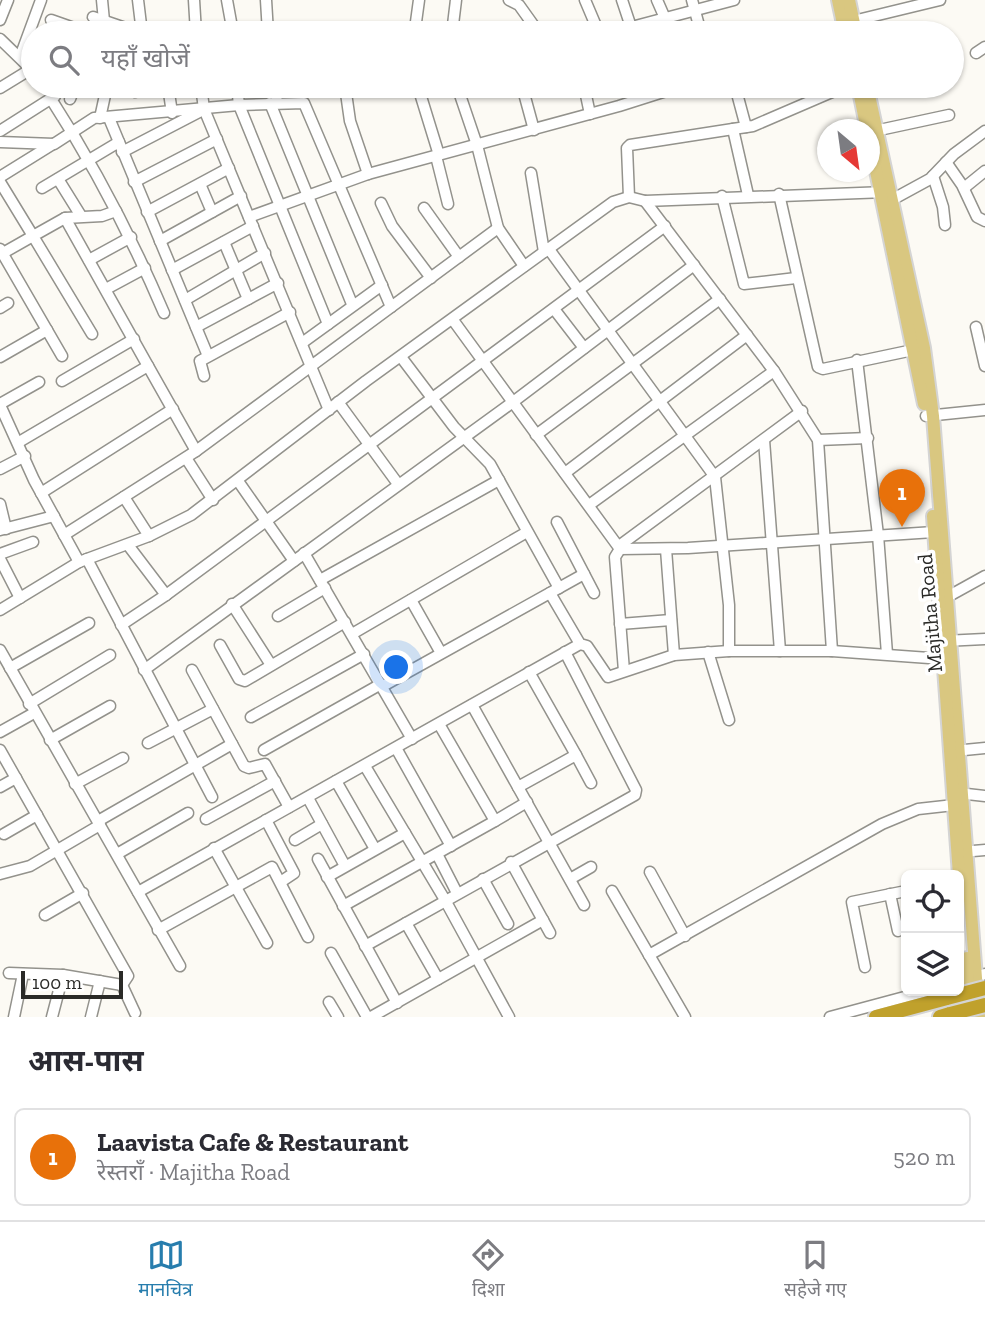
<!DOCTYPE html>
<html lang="hi">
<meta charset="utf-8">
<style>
:root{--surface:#fff;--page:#f2f2f3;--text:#2b2b33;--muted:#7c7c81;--line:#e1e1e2;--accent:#277dad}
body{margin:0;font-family:"Zilla Slab","Noto Sans Devanagari",serif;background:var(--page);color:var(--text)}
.controls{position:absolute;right:21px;bottom:21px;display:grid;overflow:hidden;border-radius:10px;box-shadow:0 2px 5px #0004}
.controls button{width:63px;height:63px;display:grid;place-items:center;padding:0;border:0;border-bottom:2px solid var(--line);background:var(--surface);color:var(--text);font:35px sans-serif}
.compass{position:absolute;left:817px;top:119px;width:63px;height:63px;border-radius:50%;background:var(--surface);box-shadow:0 2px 5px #0004;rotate:151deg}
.scale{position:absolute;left:21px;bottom:18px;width:102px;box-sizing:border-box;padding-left:7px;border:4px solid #2a2a27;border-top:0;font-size:19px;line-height:24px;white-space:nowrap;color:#2a2a27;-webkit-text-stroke:5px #fff;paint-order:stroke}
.you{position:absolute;left:397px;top:668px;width:24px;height:24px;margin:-18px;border:5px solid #fff;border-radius:50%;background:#1a73e8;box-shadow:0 0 0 10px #1a73e833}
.badge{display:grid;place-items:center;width:46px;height:46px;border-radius:50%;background:var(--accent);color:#fff;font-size:23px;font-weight:700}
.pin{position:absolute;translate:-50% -58px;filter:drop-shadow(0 2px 4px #0008)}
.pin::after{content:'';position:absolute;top:37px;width:24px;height:21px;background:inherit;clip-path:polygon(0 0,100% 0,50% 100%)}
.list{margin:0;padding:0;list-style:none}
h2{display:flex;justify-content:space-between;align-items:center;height:91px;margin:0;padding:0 28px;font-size:30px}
h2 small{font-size:23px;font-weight:400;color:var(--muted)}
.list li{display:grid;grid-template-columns:46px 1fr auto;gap:21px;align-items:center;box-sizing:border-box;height:98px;margin:0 14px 14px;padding:0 14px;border:2px solid var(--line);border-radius:10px}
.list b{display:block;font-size:26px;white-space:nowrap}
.list p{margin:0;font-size:23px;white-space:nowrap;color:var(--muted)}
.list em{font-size:23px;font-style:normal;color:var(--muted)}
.icon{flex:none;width:38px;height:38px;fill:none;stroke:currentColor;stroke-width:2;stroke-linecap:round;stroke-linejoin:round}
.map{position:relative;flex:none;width:985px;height:1017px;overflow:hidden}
.search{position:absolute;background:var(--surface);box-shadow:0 2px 5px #0004;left:21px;right:21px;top:21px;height:77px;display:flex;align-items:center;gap:18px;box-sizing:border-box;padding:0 24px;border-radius:38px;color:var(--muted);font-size:26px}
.sheet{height:203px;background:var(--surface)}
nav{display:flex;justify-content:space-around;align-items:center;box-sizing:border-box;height:98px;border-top:2px solid var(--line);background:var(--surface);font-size:19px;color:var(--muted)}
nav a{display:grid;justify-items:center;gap:4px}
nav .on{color:var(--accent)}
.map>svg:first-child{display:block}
</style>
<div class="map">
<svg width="985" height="1017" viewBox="0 0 985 1017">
<rect width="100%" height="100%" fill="#fcfaf4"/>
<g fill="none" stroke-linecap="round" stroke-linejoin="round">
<g stroke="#93928c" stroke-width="13">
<g id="minor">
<path d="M102,0l2,21"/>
<path d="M138,0l4,33"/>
<path d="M194,0l2,33"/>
<path d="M227,0l6,33"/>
<path d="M266,0l2,33"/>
<path d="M509,0l10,5 20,28"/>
<path d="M585,0l14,33"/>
<path d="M622,0l11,33"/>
<path d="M657,0l7,16"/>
<path d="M692,0l9,33"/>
<path d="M93,17l47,16"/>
<path d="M0,20l8,-20"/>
<path d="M51,20l37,13"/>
<path d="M416,22l3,-22"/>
<path d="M849,22l91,-22"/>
<path d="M251,33l17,-1"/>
<path d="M452,33l4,-33"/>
<path d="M609,33l125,-33"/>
<path d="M0,39l33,32"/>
<path d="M976,53l9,-6"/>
<path d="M20,57l21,-57"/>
<path d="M168,86l4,27"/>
<path d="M201,86l3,23 125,301"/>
<path d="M237,86l2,19 89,219"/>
<path d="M275,86l2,17"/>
<path d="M345,86l5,35 18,53"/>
<path d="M457,86l20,59 21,83 26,38"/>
<path d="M522,86l12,44"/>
<path d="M584,86l6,28"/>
<path d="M735,86l11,41"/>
<path d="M0,88l31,-19"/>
<path d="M419,90l20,65"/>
<path d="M135,92l1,-6"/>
<path d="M51,99c44,68 81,139 113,214"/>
<path d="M70,99l5,-13"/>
<path d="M270,103l82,201"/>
<path d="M100,118l7,-32"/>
<path d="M109,118l99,238"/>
<path d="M733,129l20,-3 93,-40"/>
<path d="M0,131l55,-35 -6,-10"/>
<path d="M870,132l79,-17"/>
<path d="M0,142l54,2 40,-26 145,-13 65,-2 87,204"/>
<path d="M122,152l77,-40"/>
<path d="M436,156l12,48"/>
<path d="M946,162l16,23 15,32 8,4"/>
<path d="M531,173l13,79"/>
<path d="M933,176l10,31 2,18"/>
<path d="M0,177l53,-33"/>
<path d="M58,179l23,37"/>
<path d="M0,182l33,54 -30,17"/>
<path d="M134,182l83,-43"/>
<path d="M200,184l12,28"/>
<path d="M42,188l77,-46"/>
<path d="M964,188l21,-17"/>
<path d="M779,194l39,173 5,2 90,-19"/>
<path d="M722,196l22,88 52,-6"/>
<path d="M629,197l-2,-49 3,-3 103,-16 15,66"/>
<path d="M645,201l129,170 44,69 14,211"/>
<path d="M381,203l11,23 39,52"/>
<path d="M886,203l44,-24 24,-25 31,-23"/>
<path d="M424,208l35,49"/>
<path d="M147,212l82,-44"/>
<path d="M249,217l119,-43 251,-68 63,-20"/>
<path d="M65,218l83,148"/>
<path d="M160,241l81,-45"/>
<path d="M224,242l24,57"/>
<path d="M548,248l167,229 14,128v46"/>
<path d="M0,249l62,107"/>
<path d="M89,260l42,-23"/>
<path d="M172,270l81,-44"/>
<path d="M106,289l39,-21"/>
<path d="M185,300l80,-47"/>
<path d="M0,308l8,-5"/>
<path d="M554,309l30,39"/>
<path d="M453,320l167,229 68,-1 246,-16"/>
<path d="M196,327l82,-44"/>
<path d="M976,327l9,39"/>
<path d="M92,334l-59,-98 32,-18 37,-2 14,-5"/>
<path d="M302,343l80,-58"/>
<path d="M0,357l47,-27"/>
<path d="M401,357l53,70 36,37 69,124"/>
<path d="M857,360l21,175 9,119"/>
<path d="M204,376l-4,-15 90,-49"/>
<path d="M62,381l72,-42"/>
<path d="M338,402l60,82"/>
<path d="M0,404l39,-22"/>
<path d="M0,405l34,75 45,82"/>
<path d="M926,416l59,-6"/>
<path d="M536,435l184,-136"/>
<path d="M764,440l16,211"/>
<path d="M818,440l50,-2"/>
<path d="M19,442l129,-76 48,85"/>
<path d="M186,458l27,42"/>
<path d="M0,469l25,-13"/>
<path d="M565,473l182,-138"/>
<path d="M238,481l56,80"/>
<path d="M41,493l132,-84"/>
<path d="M124,497l25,39"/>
<path d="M0,504l6,25"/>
<path d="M589,505l185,-134"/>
<path d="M557,522l37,71"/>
<path d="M0,530l54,-14"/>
<path d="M64,535l132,-84 302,-223"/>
<path d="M128,545l38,50 499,-369"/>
<path d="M619,546l183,-135"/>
<path d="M620,549l-5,8 9,114"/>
<path d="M666,549l8,106"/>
<path d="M304,553l108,186"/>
<path d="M0,554l33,-12"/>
<path d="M0,559l20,39"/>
<path d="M87,559l125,238"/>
<path d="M320,580l179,-100"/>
<path d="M550,593l30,51 7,2 21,31 66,-22 55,-4h103l111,8"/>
<path d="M949,596l36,-20"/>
<path d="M411,600l30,53"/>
<path d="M232,604l39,61"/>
<path d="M0,610l79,-48 70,-26 42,-21 175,-134 247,-179 16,-5 16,4 241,-9"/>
<path d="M278,616l47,-28"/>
<path d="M620,624l51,-4"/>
<path d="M121,625l45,-30"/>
<path d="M352,634l175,-102"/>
<path d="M944,641l41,-2"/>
<path d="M220,645l19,34 6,2 100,-59"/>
<path d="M0,650l180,316"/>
<path d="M708,652l21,68"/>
<path d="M10,668l79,-45"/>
<path d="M144,670l369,-268 181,-137"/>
<path d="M192,670l52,96 5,2 16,-4 24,43"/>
<path d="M383,686l201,-112"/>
<path d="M29,704l81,-49"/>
<path d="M472,705l112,200"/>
<path d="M251,717l113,-63"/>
<path d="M0,732l34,-19"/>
<path d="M50,740l60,-34"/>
<path d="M148,743l65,-34"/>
<path d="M396,748l55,98"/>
<path d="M0,750l128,226 -6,9 -59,-10 -54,-2"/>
<path d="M264,750l117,-66"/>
<path d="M954,751l31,-3"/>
<path d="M576,755l15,28"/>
<path d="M365,766l80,134 64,117"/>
<path d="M336,781l39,68"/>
<path d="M75,784l48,-26"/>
<path d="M0,787l16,-9"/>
<path d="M518,787l58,-32 -47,-83"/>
<path d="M958,793l27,3"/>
<path d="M308,798l37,68"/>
<path d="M206,819l69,-38"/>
<path d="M266,820l28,53 -12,8"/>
<path d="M98,821l134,-77"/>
<path d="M495,821l32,-19"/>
<path d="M4,834l33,-19"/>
<path d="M295,840l27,-16"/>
<path d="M214,848l53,95"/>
<path d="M961,852l24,-2"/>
<path d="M117,854l71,-41"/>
<path d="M437,854l20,39"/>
<path d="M318,859l79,144"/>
<path d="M511,862l39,71"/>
<path d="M650,872l35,64"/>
<path d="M0,874l30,-8 70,-41"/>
<path d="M327,877l78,-44"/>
<path d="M483,879l25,45"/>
<path d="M570,879l21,-12"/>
<path d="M612,891l73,126"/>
<path d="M138,892l442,-248"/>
<path d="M890,894l8,37"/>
<path d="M343,906l152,-85 -56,-97"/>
<path d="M45,915l38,-22"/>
<path d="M406,923l32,56"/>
<path d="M158,930l114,-63 36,70"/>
<path d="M365,946l270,-151 1,-5 -71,-138"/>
<path d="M331,953l36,64"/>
<path d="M649,955l233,-131 36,-15 36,-4"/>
<path d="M865,967l-13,-65 54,-11"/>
<path d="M959,982l26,-8"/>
<path d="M122,985l13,28"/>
<path d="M329,1002l9,15"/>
<path d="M14,1017l9,-43"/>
<path d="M52,1017l11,-42"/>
<path d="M91,1017l9,-36"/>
<path d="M371,1017l172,-97"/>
<path d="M830,1017l97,-26"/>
</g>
</g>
<g stroke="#d4d4d4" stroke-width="16">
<g id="major">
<path d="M838,0l7,33"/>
<path d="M849,0l7,33"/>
<path d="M858,86l9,44"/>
<path d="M867,86l57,262 9,68 46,601"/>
<path d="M870,142l54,262"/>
<path d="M933,516l26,359"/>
<path d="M967,958l2,59"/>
</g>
</g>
<g stroke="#d4d4d4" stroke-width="18">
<g id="highway">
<path d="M876,1017l71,-19"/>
<path d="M940,1017l10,-3"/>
</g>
</g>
<use href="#minor" stroke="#fff" stroke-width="10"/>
<use href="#major" stroke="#d9c780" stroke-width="12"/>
<use href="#highway" stroke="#c0a12c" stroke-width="14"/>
<g stroke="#d4d4d4" stroke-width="18" stroke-linecap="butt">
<g id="highway-bridge">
<path d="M947,998l38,-10"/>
<path d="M950,1014l35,-9"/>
</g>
</g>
<use href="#highway-bridge" stroke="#c0a12c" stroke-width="14"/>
</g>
<g text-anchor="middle" stroke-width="7" stroke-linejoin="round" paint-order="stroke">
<g font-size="21" fill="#2a2a27" stroke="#fff">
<text transform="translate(930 613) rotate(-95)" y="7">Majitha Road</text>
</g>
</g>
</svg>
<div class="controls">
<button><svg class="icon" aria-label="locate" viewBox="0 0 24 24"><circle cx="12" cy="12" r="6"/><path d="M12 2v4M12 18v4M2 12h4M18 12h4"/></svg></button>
<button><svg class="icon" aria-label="layers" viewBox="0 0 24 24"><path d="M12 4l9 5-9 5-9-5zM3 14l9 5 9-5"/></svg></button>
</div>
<svg class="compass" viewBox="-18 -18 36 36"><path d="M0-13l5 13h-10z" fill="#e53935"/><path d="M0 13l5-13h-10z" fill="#7c7c81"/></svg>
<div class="scale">100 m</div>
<div class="you"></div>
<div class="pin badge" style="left:902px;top:527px;background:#e8710a">1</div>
<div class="search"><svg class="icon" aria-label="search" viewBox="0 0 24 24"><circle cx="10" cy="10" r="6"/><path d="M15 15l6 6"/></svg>यहाँ खोजें</div>
</div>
<section class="sheet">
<h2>आस-पास<small></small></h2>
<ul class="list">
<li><span class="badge" style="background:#e8710a">1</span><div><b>Laavista Cafe &amp; Restaurant</b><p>रेस्तराँ · Majitha Road</p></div><em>520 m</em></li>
</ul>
</section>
<nav>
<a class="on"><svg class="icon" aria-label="map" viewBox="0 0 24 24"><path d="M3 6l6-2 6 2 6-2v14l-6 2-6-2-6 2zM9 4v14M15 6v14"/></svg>मानचित्र</a>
<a><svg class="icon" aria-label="directions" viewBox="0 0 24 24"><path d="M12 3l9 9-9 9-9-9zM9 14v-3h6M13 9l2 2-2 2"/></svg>दिशा</a>
<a><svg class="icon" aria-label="saved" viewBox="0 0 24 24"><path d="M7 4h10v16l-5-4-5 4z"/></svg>सहेजे गए</a>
</nav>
